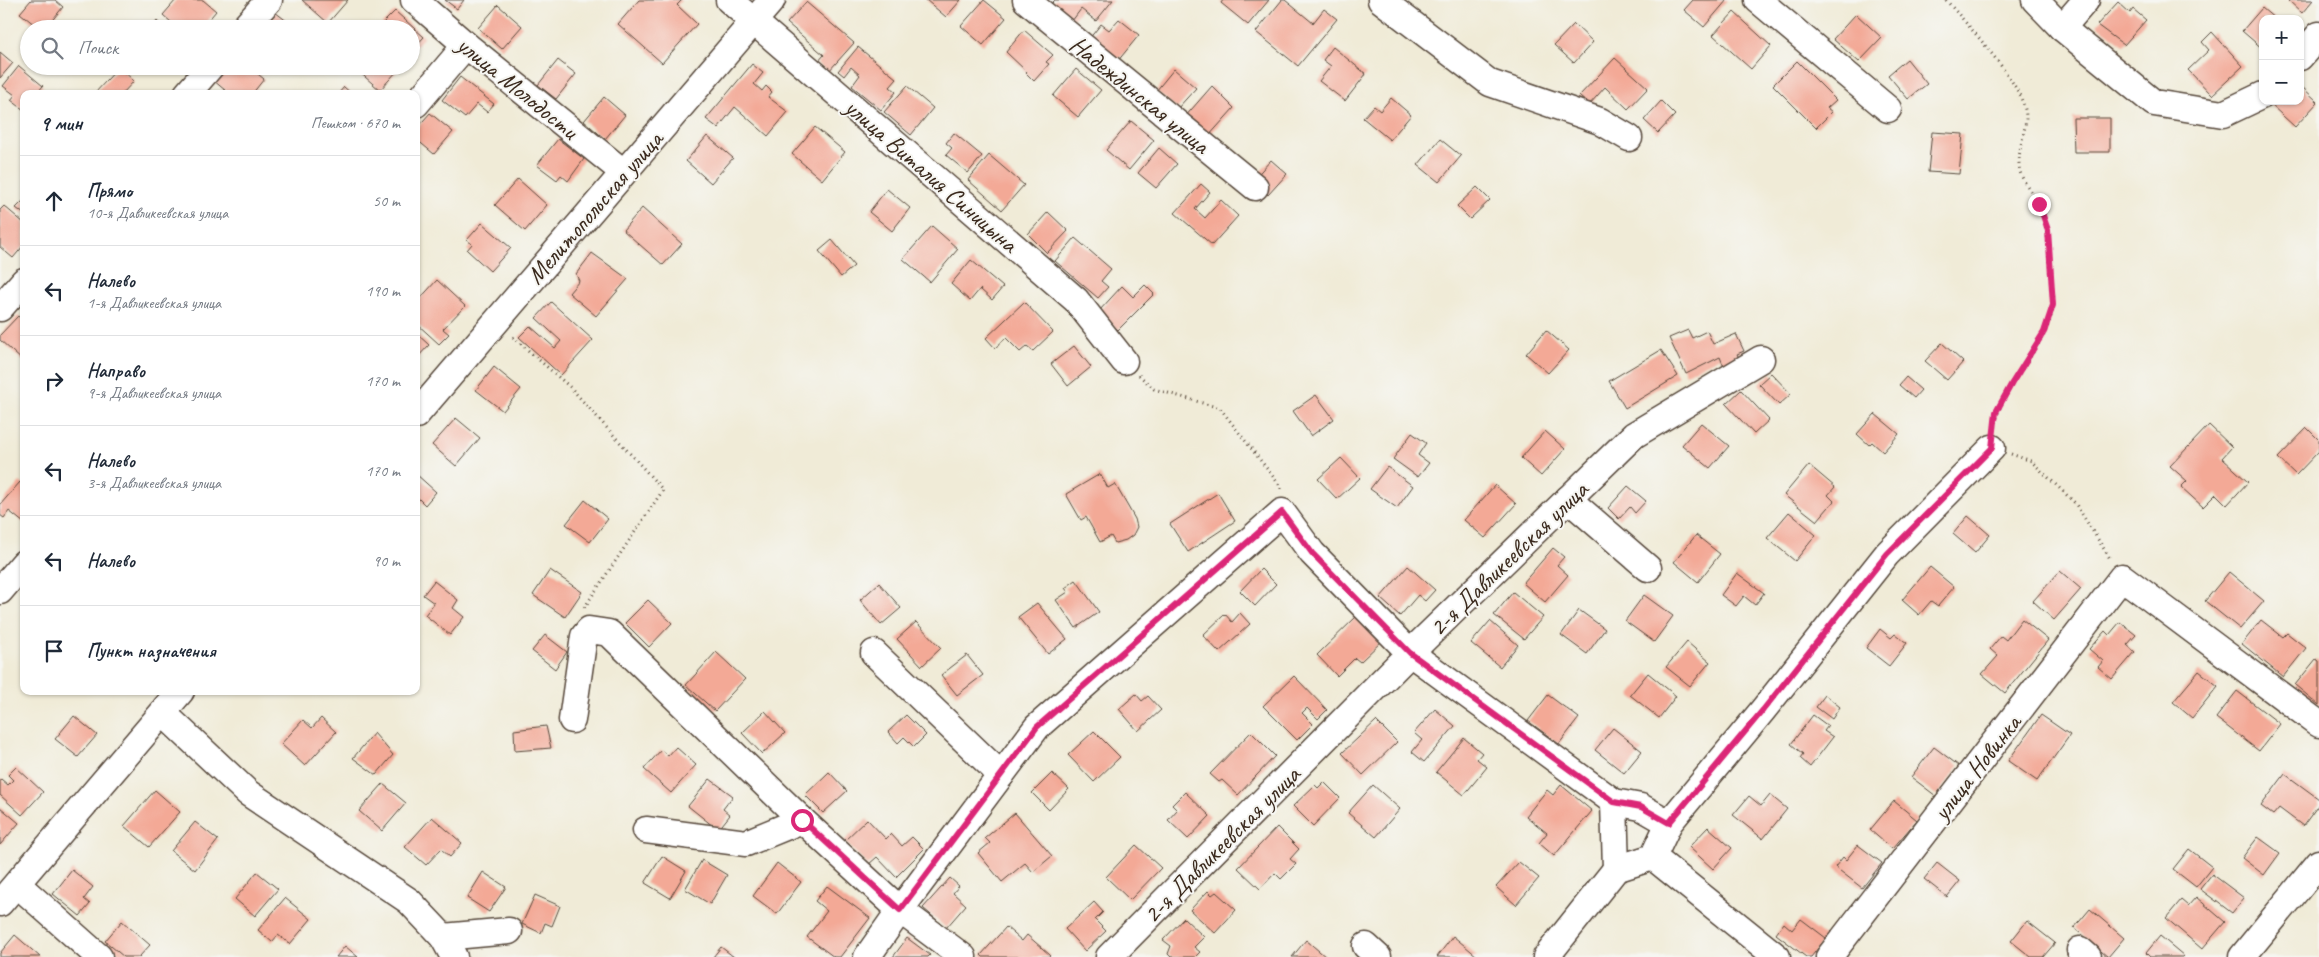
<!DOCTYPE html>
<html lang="ru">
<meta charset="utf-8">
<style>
:root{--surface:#fff;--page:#f2f2f3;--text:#1f2937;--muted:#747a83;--line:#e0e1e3}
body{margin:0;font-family:Caveat,sans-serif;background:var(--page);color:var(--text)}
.controls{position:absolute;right:15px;top:15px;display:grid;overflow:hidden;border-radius:10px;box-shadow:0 1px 4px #0004}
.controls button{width:45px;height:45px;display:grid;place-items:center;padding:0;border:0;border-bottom:1px solid var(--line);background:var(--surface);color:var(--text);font:25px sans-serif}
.stop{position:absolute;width:15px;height:15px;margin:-11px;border:4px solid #db2777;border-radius:50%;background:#fff}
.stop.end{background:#db2777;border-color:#fff;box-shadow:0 1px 5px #0008}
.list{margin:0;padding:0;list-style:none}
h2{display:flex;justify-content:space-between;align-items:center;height:65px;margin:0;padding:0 20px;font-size:21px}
h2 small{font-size:16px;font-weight:400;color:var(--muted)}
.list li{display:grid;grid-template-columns:32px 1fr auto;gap:15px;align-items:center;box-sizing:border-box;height:90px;padding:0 20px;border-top:1px solid var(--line)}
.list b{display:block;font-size:19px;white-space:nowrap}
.list p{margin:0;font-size:16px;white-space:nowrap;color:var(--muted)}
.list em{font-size:16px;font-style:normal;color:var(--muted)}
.icon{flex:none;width:28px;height:28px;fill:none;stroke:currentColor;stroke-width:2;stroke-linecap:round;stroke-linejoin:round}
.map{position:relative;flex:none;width:2319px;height:957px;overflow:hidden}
.search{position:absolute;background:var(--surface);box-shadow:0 1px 4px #0004;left:20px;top:20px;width:400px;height:55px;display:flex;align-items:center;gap:12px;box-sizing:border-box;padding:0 18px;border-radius:28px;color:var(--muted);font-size:19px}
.panel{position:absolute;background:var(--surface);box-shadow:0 1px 4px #0004;left:20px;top:90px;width:400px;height:605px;border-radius:10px}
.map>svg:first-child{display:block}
</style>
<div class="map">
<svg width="2319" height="957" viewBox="0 0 2319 957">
<rect width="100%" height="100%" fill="#f6f6f2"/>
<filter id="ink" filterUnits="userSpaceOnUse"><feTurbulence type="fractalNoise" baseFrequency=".02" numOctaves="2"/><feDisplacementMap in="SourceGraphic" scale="10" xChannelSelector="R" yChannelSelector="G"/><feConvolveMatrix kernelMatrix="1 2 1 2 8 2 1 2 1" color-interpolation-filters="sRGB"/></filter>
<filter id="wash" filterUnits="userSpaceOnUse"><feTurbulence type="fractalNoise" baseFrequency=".0096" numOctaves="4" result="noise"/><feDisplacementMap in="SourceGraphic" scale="20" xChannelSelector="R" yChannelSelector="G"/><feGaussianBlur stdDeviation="1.12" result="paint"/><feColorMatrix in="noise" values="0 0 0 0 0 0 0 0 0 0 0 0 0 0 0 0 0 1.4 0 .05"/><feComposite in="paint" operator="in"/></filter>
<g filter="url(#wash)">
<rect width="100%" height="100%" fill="#f0ebd7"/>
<g id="blocks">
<g fill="#f3a996">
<path d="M31,0h24l8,7 -18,22h-5l-20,-16z"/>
<path d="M176,0h27l13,11 -15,18h-22l-16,-14z"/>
<path d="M302,0h46l-20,23z"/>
<path d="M445,0h19l-7,9z"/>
<path d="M639,0h43l-5,5 20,19 -35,39 -44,-39z"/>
<path d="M926,0h35l-15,17z"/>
<path d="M984,0l22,18 -23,27 -22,-19z"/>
<path d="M1055,0h58l-17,21 -15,-12 -9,12 -21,-17z"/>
<path d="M1223,0h46l-21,25 -27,-22z"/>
<path d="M1282,0h3l28,23 11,-14 13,10 -39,47 -42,-34z"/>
<path d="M1693,0h34l-23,27 -20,-17z"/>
<path d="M2288,0h25l-11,13z"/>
<path d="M806,2l48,41 -26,29 -11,-9 7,-8 -37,-32z"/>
<path d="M2118,2l12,11 3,-4 13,11 -22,25 -27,-20z"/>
<path d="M498,5l24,21 -20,23 -24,-21z"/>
<path d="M2262,8l13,11h-12v30l-21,-18z"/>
<path d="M395,11l29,26 -13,14v-22h-26l-3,-5z"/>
<path d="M275,12l22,17h-36z"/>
<path d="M1734,12l37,34 -20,23 -38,-34z"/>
<path d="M1856,14l26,24 -23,24 -26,-23z"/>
<path d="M1119,19l20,16 -22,27 -28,-23 12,-15 8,6z"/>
<path d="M157,21l8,8h-15z"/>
<path d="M1574,24l19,18 -19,21 -20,-18z"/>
<path d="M1024,30l29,25 -7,7 3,2 -15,17 -8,-8 1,-1 -21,-20z"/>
<path d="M2212,32l31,34 -31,29 -24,-25 21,-20 -7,-8z"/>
<path d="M858,47l39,32 -7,8 6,5 -15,18 -29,-24 8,-11 -9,-8 -7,9 -6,-5z"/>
<path d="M1333,47l33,27 -21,27 -26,-20 12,-15 -8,-6z"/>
<path d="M0,52l13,11 -13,15z"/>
<path d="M1615,58l33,30 -20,21 -23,-22 -16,18 -10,-9z"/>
<path d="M1907,59l20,25 -19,15 -20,-24z"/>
<path d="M558,60l18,14 -20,25 -18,-14z"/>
<path d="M1797,61l39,39 -9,8 5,4 -16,16 -43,-43z"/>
<path d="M752,64l11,9 -9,11 8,7 4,-5 6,6 -4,5 20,15 -20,24 -33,-29 -17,21 -12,-9z"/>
<path d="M19,66l24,20 -7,8h-12v16l-13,-10 4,-5 -12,-9z"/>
<path d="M225,66h23l16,13 -12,15h-29l3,-3 -13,-11z"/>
<path d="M361,66h33l4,4 -18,20 -23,-20z"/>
<path d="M119,67l15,14 -12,13h-28z"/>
<path d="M1076,69l25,21 -23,27 -25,-21z"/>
<path d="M1174,69l22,19 -19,21 -21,-18z"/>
<path d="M460,77l34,27 -7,8 -10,-8 -12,14 -23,-18z"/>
<path d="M2300,85l18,17 -23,25 -25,-23 3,-3h27z"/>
<path d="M907,86l26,22 -22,27 -27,-23z"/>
<path d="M1212,86l22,22 -27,30 -23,-20z"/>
<path d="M344,87l8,7h-14z"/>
<path d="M604,97l21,18 -20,24 -21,-18z"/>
<path d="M1391,98l20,17 -21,25 -27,-22 11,-12 6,5z"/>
<path d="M1661,101l14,14 -17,18 -14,-13z"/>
<path d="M430,113l23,19 -19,22 -18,-15v-10z"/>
<path d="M2073,118h37v34h-36z"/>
<path d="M1131,121l23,19 -25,30 -23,-20z"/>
<path d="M815,127l30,25 -23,28 -30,-26z"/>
<path d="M1932,132l31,2 -4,40 -31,-2z"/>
<path d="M954,133l28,23 -14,17 -22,-18 6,-7 -6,-5z"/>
<path d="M707,136l26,22 -22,25 -25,-22z"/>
<path d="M558,139l26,20 -16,22 -7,-6 -4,5 -20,-15z"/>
<path d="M1440,139l21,17 -22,26 -21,-17z"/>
<path d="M1159,148l18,16 -21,24 -18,-15z"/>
<path d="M989,155l35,30 -22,25 -34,-30z"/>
<path d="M1271,160l16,14 -19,21 -16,-14z"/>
<path d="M518,179l29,26 -22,26 -30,-26z"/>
<path d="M1201,184l9,8 -15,17 10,9 16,-18 17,16 -26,29 -37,-32z"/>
<path d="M1477,187l13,13 -20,19 -13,-13z"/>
<path d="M887,189l23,19 -18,23 -23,-19z"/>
<path d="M24,200v14l-8,-6z"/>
<path d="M4,206l20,17v22l-11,13 -13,-11v-37z"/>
<path d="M642,208l40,36 -19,21 -40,-35z"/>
<path d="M1048,212l20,19 -21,22 -19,-19z"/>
<path d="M482,223l29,25 -21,23 -23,-21 5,-6 -5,-4z"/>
<path d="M932,226l26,23 -28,33 -27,-23z"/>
<path d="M1075,238l36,31 -10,12 7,6 -10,11 -43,-37z"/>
<path d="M832,240l22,26 -13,11 -22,-26z"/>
<path d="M592,253l36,26 -32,37 -27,-23 10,-12 -3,-7z"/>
<path d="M971,260l32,27 -11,13 -12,-11 -10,12 -19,-17z"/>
<path d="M437,280l28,26 -22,23 6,5 -10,10 -23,-21v-20z"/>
<path d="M1145,285l9,9 -36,36 -19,-19 23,-25 11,11z"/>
<path d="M551,302l42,38 -32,35 -42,-38 11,-11 25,22 6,-7 -25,-23z"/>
<path d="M1024,302l29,30 -20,19 -6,-5 -7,6 -14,-14 -11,10 -9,-10z"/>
<path d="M18,316l6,5v41l-24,-22v-5z"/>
<path d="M1546,330l23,20 -21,23 -22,-19z"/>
<path d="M1688,330l4,8 15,-7 6,13 23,-10 8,17 -7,3 3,6 -16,7 -4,-10 -34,17 -17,-36z"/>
<path d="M416,333l13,12 -13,14z"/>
<path d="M1942,343l21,19 -16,18 -22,-19z"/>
<path d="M1074,346l17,21 -23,19 -17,-22z"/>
<path d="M1661,350l17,26 -53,32 -16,-27z"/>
<path d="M494,367l27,22 -18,22 -27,-21z"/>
<path d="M1771,373l20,21 -12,11 -20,-21z"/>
<path d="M1906,377l15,13 -7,8 -15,-13z"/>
<path d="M1741,390l28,30 -15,14 -28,-30z"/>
<path d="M1316,395l18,24 -23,17 -18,-25z"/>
<path d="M1875,414l24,20 -16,18 -11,-10 -3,3 -12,-11z"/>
<path d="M456,418l24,20 -24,28 -24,-21z"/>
<path d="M1701,423l28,23 -19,22 -28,-23z"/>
<path d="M2209,425l23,22 -10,11 26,24 -21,23 -11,-11 -13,13 -22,-20 6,-6 -17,-15z"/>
<path d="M2307,428l12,12v11l-23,24 -18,-17z"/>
<path d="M1545,431l20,18 -24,27 -20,-18z"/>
<path d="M1412,433l14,10 -8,12 11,8 -11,14 -25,-18z"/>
<path d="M1341,458l19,20 -23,21 -19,-20z"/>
<path d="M1809,465l26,22 -7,8 6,6 -17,20 -33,-26z"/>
<path d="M1387,467l26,19 -16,22 -27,-19z"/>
<path d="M416,474l20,18 -11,13 -9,-9z"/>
<path d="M1100,474l8,14 7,-4 20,35 2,8 -4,8 -7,5 -11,3 -4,-7 -11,6 -14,-25 -5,3 -15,-26z"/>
<path d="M20,482l4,3v38l-15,-12 -5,7 -4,-3v-10z"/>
<path d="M1495,485l21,19 -31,34 -21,-18z"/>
<path d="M1628,486l18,15 -11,12 -5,-6 -11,12 -11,-11z"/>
<path d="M1218,493l17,28 -47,31 -18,-28z"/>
<path d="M585,500l23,19 -18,23 -24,-18z"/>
<path d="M1789,512l27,23 -21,26 -28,-23z"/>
<path d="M1968,516l22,19 -15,18 -22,-19z"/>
<path d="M1696,535l24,19 -22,28 -24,-20z"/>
<path d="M1553,548l11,9 -7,8 11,10 -23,27 -22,-19z"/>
<path d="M1408,566l27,24 -10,11 -7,-6 -18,21 -20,-18z"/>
<path d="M1930,567l24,20 -16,19 -7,-5 -12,14 -17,-15z"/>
<path d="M1261,569l15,15 -21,22 -15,-15z"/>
<path d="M550,570l32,22 -17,25 -32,-22z"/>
<path d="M2060,571l21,18 -27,31 -21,-19z"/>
<path d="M2229,572l35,29 -24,28 -35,-28z"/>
<path d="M1737,573l27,20 -9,12 -11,-9 -8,10 -15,-11z"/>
<path d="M1076,580l23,32 -23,16 -20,-28 12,-8 -3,-4z"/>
<path d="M434,581l24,19 -5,8 11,9 -14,18 -25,-20 9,-12 -11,-8z"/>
<path d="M879,583l22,25 -20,17 -21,-25z"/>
<path d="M1513,592l30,25 -19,22 -30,-24z"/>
<path d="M1644,595l29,21 -19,26 -29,-21z"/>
<path d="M648,600l24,23 -23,24 -24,-24z"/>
<path d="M1037,603l30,36 -19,15 -30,-37z"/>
<path d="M1579,610l26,19 -18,25 -26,-19z"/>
<path d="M1240,613l10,11 -31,28 -16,-17 22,-21 7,8z"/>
<path d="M1359,614l25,25 -24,23 -5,-4 -18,18 -20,-21z"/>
<path d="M2022,619l26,21 -43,53 -23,-19 16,-18 -8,-7 11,-13 5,4z"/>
<path d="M2261,620l22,17 4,-4 19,15 -23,29 -41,-33z"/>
<path d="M1490,621l28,24 -18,22 -29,-24z"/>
<path d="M916,622l25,26 -19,18 -25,-27z"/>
<path d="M2120,622l16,13 -9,10 8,7 -23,27 -14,-12 5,-6 -14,-12 16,-18 4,4z"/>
<path d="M1880,629l11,9 4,-4 12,9 -18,23 -23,-18z"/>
<path d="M545,635l22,17 -12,17 -23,-18z"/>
<path d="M1687,642l23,20 -20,24 -24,-19z"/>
<path d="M716,652l29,27 -30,32 -29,-26z"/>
<path d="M967,655l16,20 -26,20 -16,-20z"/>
<path d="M2316,659l3,2v44l-24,-20z"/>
<path d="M2199,671l19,15 -26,32 -19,-16z"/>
<path d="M1648,673l28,23 -17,22 -29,-23z"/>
<path d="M1294,676l33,34 -9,9 -11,-11 -5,5 11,11 -16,16 -34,-34z"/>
<path d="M2237,691l43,33 -21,27 -43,-33z"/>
<path d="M1136,694l6,7 6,-5 13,14 -23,21 -19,-22z"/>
<path d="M1548,695l31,23 -20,26 -31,-23z"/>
<path d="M1825,695l15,12 -8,12 -16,-12z"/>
<path d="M1435,709l20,17 -31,36 -12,-10 10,-12 -8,-7z"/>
<path d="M765,711l20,22 -23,21 -20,-21z"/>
<path d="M906,715l20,20 -12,12 -10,-10 -6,6 -10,-11z"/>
<path d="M1813,715l15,11 -4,5 9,6 -23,30 -10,-9 3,-4 -12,-10z"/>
<path d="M2041,715l29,20 -33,46 -29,-20z"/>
<path d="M74,716l23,19 -19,22 -23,-18z"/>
<path d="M321,718l15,14 -31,34 -24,-22 22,-24 9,8z"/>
<path d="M1376,721l21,21 -34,33 -21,-22z"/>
<path d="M546,726l5,22 -36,3 -1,-21z"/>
<path d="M1613,728l29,23 -18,22 -29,-23z"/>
<path d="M1094,731l26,26 -26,25 -26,-27z"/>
<path d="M1251,732l24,24 -37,39 -16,-15 -3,2 -9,-8z"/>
<path d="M374,733l19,22 -17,20 -23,-17z"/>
<path d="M1464,738l18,15 -5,6 10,8 -23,28 -28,-23z"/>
<path d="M676,747l20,18 -25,28 -27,-24 17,-19 7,6z"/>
<path d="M1934,747l25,19 -23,30 -25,-19z"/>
<path d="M16,767l27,25 -21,23 -22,-20v-15l1,-1 7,6 5,-5 -5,-5z"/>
<path d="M829,772l18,19 -24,22 -18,-18z"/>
<path d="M1052,773l17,16 -20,21 -17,-17z"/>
<path d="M2285,774l34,25v5l-16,22 -24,-18 -6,7 -12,-9z"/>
<path d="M710,779l23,17 -10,13 7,6 -12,15 -30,-24z"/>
<path d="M1324,782l16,16 -27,28 -20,-20 22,-21 3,3z"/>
<path d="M383,784l23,19 -24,28 -23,-20z"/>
<path d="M1373,785l27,24 -24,28 -28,-24z"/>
<path d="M1561,785l31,26 -38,45 -15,-13 8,-10 -21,-17 21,-26 6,5z"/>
<path d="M155,790l25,22 -31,35 -25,-21z"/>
<path d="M1185,792l25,24 -22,23 -20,-19 9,-10 -5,-5z"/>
<path d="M1770,795l17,14 -24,30 -30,-24 16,-19 12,10z"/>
<path d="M1894,801l23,19 -25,29 -22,-19z"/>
<path d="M0,807l19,16 -19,22z"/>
<path d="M1015,813l37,43 -19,16 -8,-9 -23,19 -24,-29 12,-10 -5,-5z"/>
<path d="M432,817l30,26 -12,14 -9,-8 -15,16 -21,-18z"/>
<path d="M867,819l19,20 5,-5 11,12 10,-9 12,12 -28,28 -19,-20 -9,8 -24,-24z"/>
<path d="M195,822l23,18 -23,30 -24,-19z"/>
<path d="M1277,827l22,22 -9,10 6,5 -15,15 -6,-6 -15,16 -22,-21z"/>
<path d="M1708,827l24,21 -19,21 -24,-22z"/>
<path d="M2258,837l22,16 -16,22 -22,-17z"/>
<path d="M1136,845l25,23 -31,32 -24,-23z"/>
<path d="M1858,845l24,18 -20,25 -27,-21 8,-10 3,3z"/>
<path d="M2189,849l23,18 -16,20 -23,-18z"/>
<path d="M662,856l24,15 -16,27 -25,-15z"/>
<path d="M702,860l25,15 -17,29 -25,-15z"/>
<path d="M1519,862l20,16 -23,27 -20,-18z"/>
<path d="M777,863l24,19 -24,32 -24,-18z"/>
<path d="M1937,863l23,18 -13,16 -23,-18z"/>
<path d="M72,870l21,17 -9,12 6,5 -10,12 -27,-22z"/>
<path d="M257,872l21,17 -23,27 -20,-17z"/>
<path d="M483,872l23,15 -17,25 -22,-14z"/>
<path d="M2212,874l32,24 -12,15 -32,-24z"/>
<path d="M950,878l9,8 -6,7 13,12 -20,23 -23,-20z"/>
<path d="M827,886l43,32 -30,39h-6l-27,-20 20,-26 -12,-10z"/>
<path d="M1208,891l4,4 4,-3 20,18 -21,23 -25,-23z"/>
<path d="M535,895l25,11 -8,20 -7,-3 -4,10 -19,-9z"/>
<path d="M2196,897l29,25 -23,27 -36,-31 15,-18 7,6z"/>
<path d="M285,898l26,21 -21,25 -12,-9 -6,7 -14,-12z"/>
<path d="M1094,902l9,10 -8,8 11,11 -21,20 -20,-22z"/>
<path d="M2090,909l34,29 -16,19 -34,-29z"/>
<path d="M1184,918l20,19 -10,10 6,5 -5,5h-24l-3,-3 3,-8 -8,-6z"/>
<path d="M1801,919l25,19 -15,19h-5l-30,-23 8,-11 8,7z"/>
<path d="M122,921l28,24 -11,12h-15l-19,-16z"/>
<path d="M2027,921l28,22 -12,14h-12l-20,-16z"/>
<path d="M1006,927l16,14 5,-6 23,20 -2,2h-65l-2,-2z"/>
<path d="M15,935l25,22h-40v-4z"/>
<path d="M1453,936l24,20 -1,1h-39z"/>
<path d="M2160,936l24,20 -1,1h-33l-4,-4z"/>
<path d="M907,938l23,17 -2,2h-35z"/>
<path d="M1306,940l20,17h-34z"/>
<path d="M345,946l13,11h-22z"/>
<path d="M721,947l13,10h-21z"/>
</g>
</g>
</g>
<g filter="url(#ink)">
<use href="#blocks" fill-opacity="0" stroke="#56473a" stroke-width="1"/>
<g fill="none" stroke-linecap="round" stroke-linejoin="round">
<g stroke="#56473a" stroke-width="29">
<g id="minor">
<path d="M414,0l52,45 157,127"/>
<path d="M729,0l347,300 48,61"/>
<path d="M1026,0l229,187"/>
<path d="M1381,0l109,83 110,38 29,17"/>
<path d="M1758,0l130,109"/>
<path d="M2035,0l27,28 92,75 69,11 40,-19"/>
<path d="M2062,28l24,-28"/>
<path d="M243,29l26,-29"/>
<path d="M2300,57l19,-22"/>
<path d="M187,94l24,-28"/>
<path d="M416,104l50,-59"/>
<path d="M0,308l24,-27"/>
<path d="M416,415l356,-415"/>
<path d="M1568,499l80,69"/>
<path d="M0,591l24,-28"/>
<path d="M874,653l127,122"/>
<path d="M163,713l85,80 161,108 34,36"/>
<path d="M572,720l12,-84 5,-6 20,3 193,187 98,90 63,47"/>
<path d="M1614,802l2,67"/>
<path d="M646,830l100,13 56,-23"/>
<path d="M1653,857l124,100"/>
<path d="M17,884l82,73"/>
<path d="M0,903l181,-212"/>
<path d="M1366,946l12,11"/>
<path d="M2080,950l8,7"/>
<path d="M454,957l-11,-20 66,-6"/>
<path d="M867,957l33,-47 137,-183 245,-215 30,41 98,100 204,149 27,5 28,16"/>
<path d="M1109,957l301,-304 224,-218 127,-76"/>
<path d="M1546,957l70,-88 37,-12 16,-34 94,-113 124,-156 105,-106"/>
<path d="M1829,957l293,-380 197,147"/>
<path d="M2242,957l77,-94"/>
</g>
</g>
<g stroke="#56473a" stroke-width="3" stroke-dasharray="1 4" stroke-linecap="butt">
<path d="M1946,0c21,25 81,87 80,118 -1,17 -10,36 -6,53 2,11 14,22 19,33 10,22 9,46 11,70 1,10 4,21 3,31 -4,42 -53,77 -58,122"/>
<path d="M513,337l58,51 92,102 -79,118"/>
<path d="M1139,375l15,14 66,19 61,79v5"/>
<path d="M2011,454l20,7 44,42 36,57"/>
</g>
<use href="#minor" stroke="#fff" stroke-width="26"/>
</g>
</g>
<g fill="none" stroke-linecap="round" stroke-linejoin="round" filter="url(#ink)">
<path stroke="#db2777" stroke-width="6" d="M802,820l98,90 137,-183 245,-215 30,41 98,100 204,149 27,5 28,16 94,-113 124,-156 105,-106 4,-36 16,-29 32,-51 9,-27 -5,-75 -9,-26"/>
</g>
<g text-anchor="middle" stroke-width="4" stroke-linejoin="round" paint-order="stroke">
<g font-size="25" fill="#3b2a1e" stroke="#f6f6f2">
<text transform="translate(518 87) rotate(39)" y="9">улица Молодости</text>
<text transform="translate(1140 94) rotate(39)" y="9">Надеждинская улица</text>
<text transform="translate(932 175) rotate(41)" y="9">улица Виталия Синицына</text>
<text transform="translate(594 207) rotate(-49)" y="9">Мелитопольская улица</text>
<text transform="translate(1508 558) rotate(-44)" y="9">2-я Давликеевская улица</text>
<text transform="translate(1976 767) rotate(-52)" y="9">улица Новинка</text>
<text transform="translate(1221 844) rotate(-45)" y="9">2-я Давликеевская улица</text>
</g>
</g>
</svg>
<div class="controls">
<button>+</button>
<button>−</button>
</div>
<div class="stop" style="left:802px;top:820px"></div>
<div class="stop end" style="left:2039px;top:204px"></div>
<div class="search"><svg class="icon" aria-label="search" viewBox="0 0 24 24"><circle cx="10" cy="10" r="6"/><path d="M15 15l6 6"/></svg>Поиск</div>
<section class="panel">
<h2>9 мин<small>Пешком · 670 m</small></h2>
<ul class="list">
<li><svg class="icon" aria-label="ahead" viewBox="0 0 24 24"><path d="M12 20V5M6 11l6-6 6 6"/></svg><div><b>Прямо</b><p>10-я Давликеевская улица</p></div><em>50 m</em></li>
<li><svg class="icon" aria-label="left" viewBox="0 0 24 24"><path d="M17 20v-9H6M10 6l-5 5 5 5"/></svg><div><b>Налево</b><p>1-я Давликеевская улица</p></div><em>190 m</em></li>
<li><svg class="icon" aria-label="right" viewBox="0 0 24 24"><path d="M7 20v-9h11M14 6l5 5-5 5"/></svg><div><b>Направо</b><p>9-я Давликеевская улица</p></div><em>170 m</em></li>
<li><svg class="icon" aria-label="left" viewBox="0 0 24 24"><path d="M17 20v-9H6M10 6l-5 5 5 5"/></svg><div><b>Налево</b><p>3-я Давликеевская улица</p></div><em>170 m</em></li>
<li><svg class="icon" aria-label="left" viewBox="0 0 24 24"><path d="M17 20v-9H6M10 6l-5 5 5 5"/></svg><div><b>Налево</b></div><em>90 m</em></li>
<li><svg class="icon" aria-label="arrive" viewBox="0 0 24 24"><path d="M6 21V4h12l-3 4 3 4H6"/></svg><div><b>Пункт назначения</b></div></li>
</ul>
</section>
</div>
